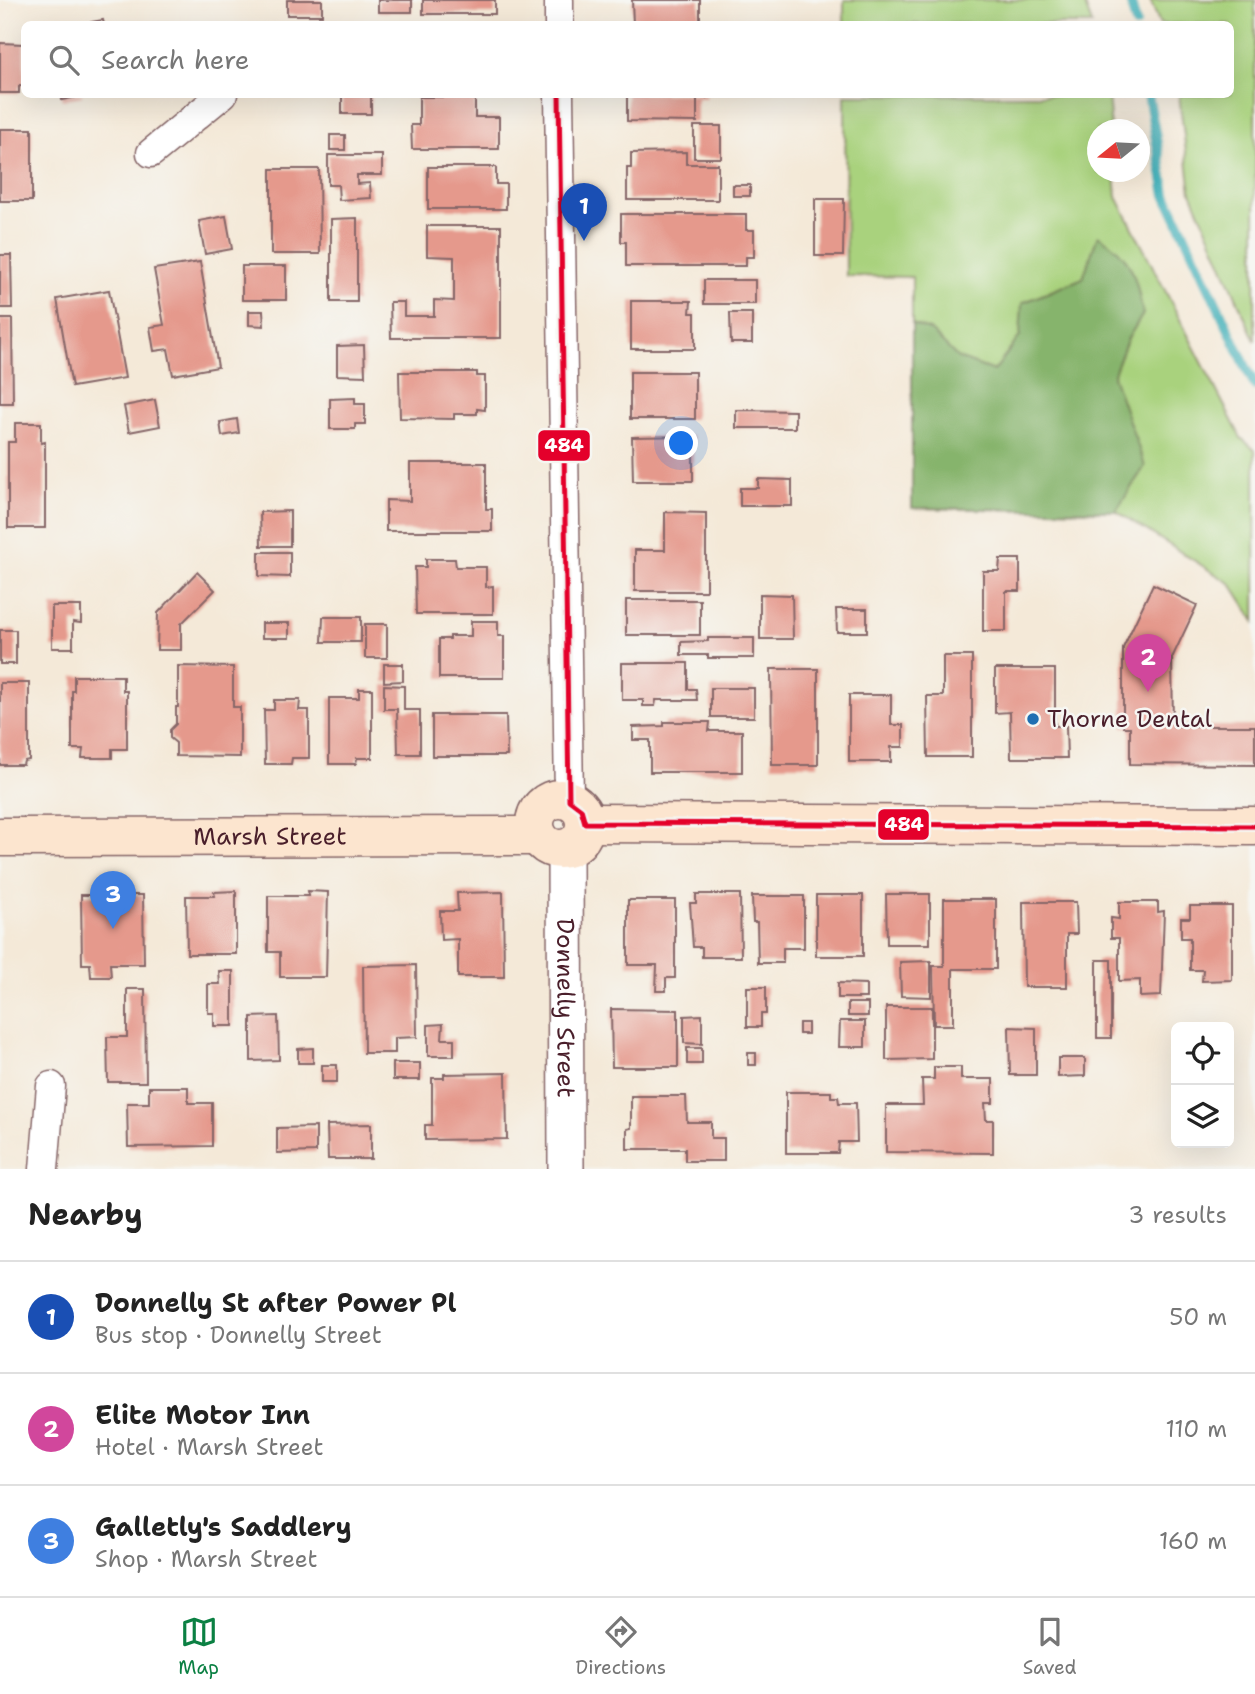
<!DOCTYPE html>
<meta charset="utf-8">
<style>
:root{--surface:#fff;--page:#f6f6f6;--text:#222;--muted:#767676;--line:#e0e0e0;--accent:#0b8043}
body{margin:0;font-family:"Shantell Sans",sans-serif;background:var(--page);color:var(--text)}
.controls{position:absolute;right:21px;bottom:21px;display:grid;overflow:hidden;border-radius:10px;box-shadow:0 7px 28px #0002}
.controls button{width:63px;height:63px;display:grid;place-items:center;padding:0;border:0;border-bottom:2px solid var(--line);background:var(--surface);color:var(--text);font:35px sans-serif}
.compass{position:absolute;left:1087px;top:119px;width:63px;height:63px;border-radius:50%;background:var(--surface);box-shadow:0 7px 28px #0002;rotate:252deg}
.you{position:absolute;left:682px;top:444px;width:24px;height:24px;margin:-18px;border:5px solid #fff;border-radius:50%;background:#1a73e8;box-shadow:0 0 0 10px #1a73e833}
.badge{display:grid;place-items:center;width:46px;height:46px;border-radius:50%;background:var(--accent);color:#fff;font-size:23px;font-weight:700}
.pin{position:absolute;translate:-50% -58px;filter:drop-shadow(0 2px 4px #0008)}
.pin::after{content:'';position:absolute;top:37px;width:24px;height:21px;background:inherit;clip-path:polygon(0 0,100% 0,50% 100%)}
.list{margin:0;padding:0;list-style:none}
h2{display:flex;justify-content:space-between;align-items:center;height:91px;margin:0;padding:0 28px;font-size:30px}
h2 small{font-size:23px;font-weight:400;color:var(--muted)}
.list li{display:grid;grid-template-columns:46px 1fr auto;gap:21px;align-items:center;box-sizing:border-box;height:112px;padding:0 28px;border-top:2px solid var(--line)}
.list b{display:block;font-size:26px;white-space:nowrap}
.list p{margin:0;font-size:23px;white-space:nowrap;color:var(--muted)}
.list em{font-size:23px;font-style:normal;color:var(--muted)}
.icon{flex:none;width:38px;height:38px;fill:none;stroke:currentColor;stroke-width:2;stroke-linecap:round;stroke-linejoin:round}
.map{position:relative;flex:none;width:1255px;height:1169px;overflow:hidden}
.search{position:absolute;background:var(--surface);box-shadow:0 7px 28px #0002;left:21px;right:21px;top:21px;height:77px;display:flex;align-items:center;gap:18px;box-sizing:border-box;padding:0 24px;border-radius:10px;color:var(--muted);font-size:26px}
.sheet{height:427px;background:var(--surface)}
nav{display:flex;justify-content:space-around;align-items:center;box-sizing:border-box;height:98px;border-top:2px solid var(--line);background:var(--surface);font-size:19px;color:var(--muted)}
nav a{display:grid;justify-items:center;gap:4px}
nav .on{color:var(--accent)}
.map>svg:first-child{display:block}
</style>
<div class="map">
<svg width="1255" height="1169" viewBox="0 0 1255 1169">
<rect width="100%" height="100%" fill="#f6f6f2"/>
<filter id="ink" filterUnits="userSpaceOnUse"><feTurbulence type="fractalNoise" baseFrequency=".0143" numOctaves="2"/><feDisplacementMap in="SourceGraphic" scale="14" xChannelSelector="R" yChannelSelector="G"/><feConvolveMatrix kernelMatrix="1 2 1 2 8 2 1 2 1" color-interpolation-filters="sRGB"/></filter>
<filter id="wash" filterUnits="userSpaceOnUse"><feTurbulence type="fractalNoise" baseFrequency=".00686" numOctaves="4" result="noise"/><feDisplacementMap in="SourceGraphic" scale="28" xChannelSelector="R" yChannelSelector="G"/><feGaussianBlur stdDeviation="1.57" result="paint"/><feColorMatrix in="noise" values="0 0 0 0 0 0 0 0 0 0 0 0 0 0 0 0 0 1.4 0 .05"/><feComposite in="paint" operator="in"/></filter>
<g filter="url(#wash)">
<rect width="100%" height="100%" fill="#f4e9d8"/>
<g fill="#a9d27d" stroke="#7a7854" stroke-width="2">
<path d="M844,0h239l9,24h-248z"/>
<path d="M1150,0h105v341l-64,-149 -12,-97 51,-1v-70h-70z"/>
<path d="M845,95h263l3,34 -13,1v42h17l2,25 124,241 14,12v171l-24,-37 -115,-73 -204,-3v-231l-66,-1z"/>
</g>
<path fill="#86b46c" stroke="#686a4c" stroke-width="2" d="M1098,235c36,22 37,41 45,79l-16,26 -14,36 32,90 -29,45 -204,-3v-184l18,6 28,28 36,13 26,-35 2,-33 61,-25z"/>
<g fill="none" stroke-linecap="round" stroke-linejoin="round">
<g stroke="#3daeb7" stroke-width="10">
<path d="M1130,0l6,24"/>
<path d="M1148,94l18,101 89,191"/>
</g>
</g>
<g id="blocks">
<g fill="#e5998c">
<rect x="287" y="0" width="35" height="15"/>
<rect x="378" y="0" width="34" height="12"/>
<rect x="423" y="0" width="72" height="14"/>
<path d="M632,0h68v24h-67z"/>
<path d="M103,20l1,4h-16l-1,-1z"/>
<path d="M0,43l24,1v42h-5v7h-19z"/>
<path d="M61,94h21v2l-20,4z"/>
<rect x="342" y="94" width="29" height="20"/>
<path d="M627,94h79v4h-9v24l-70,-1z"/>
<path d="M419,97h56v20h24v32h-87l-1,-24h8z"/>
<rect x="694" y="126" width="27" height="32"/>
<rect x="0" y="129" width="32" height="72"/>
<rect x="330" y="135" width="15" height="15"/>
<path d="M686,152v12h32v36h-91v-32h4v-15z"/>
<path d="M328,155h54v20h-25v9l13,-1 1,15 -32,2 -1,-15h-10z"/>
<path d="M428,167h68v17h10v25h-78z"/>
<path d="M271,169h48l1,85h-49z"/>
<rect x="733" y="185" width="17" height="11"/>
<path d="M815,199h29l-1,57h-28z"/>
<path d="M621,214h125v16h8v27h-8v9h-120v-24h-5z"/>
<path d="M226,216l6,33 -27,5 -6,-33z"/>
<path d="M357,218v84h-26v-83z"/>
<path d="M427,226h74v112h-110l-1,-36h14v14h30v-16l20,1v-44l-27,-1z"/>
<path d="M0,255h11l1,53h-12z"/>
<path d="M200,262l18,105 -45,8 -5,-26 -14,2 -4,-24 14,-2 -10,-56z"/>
<rect x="242" y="266" width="44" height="34"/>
<rect x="704" y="280" width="51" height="24"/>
<path d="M109,290l16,88 -53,9 -15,-88z"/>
<path d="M631,301h60l-1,12h5v36h-64z"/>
<path d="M249,311h14l1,15 -15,-1z"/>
<path d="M730,313h22v30h-21z"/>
<path d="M0,319h12l1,84h-13z"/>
<path d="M364,345l1,31 -28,-1v-29z"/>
<path d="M399,372h78v4h8v34l-8,-1v5h-23v5l-54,-1z"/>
<rect x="630" y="372" width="65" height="47"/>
<path d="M355,398v6h10v20h-10v5h-25v-30z"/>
<path d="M155,400l5,26 -31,6 -5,-26z"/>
<path d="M736,410l59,1v17h-59z"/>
<path d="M237,419l2,14 -17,3 -2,-14z"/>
<path d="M15,423h26v20l4,-1v86h-37v-86h7z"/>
<path d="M693,436v45h-60l-1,-44z"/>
<path d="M410,463h76v46h6v22h-106v-31l24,1z"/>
<path d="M758,479l34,1v26h-52v-18h18z"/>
<path d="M290,511v35h-29l-1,-34z"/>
<path d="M665,512l41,1v78h-71v-41h30z"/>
<path d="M259,552h31v25l-31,-1z"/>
<path d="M426,559h29l1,8h30v20l7,-1v28h-77l-1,-47h11z"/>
<path d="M1000,559h20v32h-14v40h-23v-60h16z"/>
<path d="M197,572l18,18 -34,34v26h-24l1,-37z"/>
<path d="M1153,584l44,21 -25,53 1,68h82v39l-125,-1v-37h-7v-79z"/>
<path d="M760,594l32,1 1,44h-33z"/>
<rect x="626" y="600" width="74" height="35"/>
<path d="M52,606h29v17l-8,-1v26h-21z"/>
<path d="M836,609h31v23h-30z"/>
<path d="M323,617h38v25h-39z"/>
<path d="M471,621h27v15h6v42h-65v-39h11v-3h21z"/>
<rect x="262" y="623" width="27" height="15"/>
<rect x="365" y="624" width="22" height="34"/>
<rect x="0" y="630" width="16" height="34"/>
<path d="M708,638h46v20h-46v-3h-27v-13l27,-1z"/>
<path d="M943,656h29v101h-44l-1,-61h16z"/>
<path d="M622,663h66v26h8l1,11h-41l-1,6h-12v-6h-21z"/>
<path d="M384,664h19v17l-19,1z"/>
<path d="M178,666l55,1v40h7v50l-64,-1v-13l-6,-5v-8l6,-6v-17h2z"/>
<path d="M771,669h47v96h-46z"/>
<path d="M995,669h60v57h11l1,32h-56l-1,-46 -15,1z"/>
<path d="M74,676h49v15h4v58h-15v9h-30l1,-9h-11v-58h2z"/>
<path d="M0,683h29v77l-5,1 -1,4h-23z"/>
<path d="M384,685l20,1v24h16v44h-22l-1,-45h-13z"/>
<rect x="711" y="688" width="43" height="29"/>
<path d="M359,689h13v69h-15l-1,6h-27v-66h30z"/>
<path d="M849,695h42v30h12v22h-12v15h-42z"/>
<path d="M274,700h26l-1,10h10v48h-17l-1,6h-26l-1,-54h10z"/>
<path d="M432,715h74l1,41h-75z"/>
<path d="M664,722h46l-1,9h33v41h-92v-32h-17v-13l31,-1z"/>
<path d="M236,891v63h-49l-1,-58h29l-1,-4z"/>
<path d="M308,891l20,1 -2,85h-46v-25h-12v-56h41z"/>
<path d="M503,892l1,85h-46v-38l-17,1 -1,-29h18l-1,-18z"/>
<path d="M696,894h44l1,63h-39v-10h-9l-3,-44h6z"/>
<path d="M886,894h44v50h-43z"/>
<path d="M81,895h62l1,69h-34l1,13h-20l-1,-13h-8z"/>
<rect x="816" y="895" width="47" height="61"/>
<path d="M752,896h52v52h-21v15h-25l-1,-41h-4z"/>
<path d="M944,899h52v70h-43v56h-19l-1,-59h11z"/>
<path d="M628,900h47v78h-9v13h-10l1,-26h-29z"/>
<path d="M1023,902h53l1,32h-10v53h-43z"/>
<path d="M1119,902h39v10l6,-1 -3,85 -21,1v-17l-21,1v-43h-8v-20l8,1z"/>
<path d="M1190,906h42v74l-30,1 1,-11h-13v-32h-9v-20h9z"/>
<rect x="1097" y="960" width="14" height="78"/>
<path d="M931,961v36l-30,-1 -1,-34z"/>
<path d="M416,965l1,72 -22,1v15h-31l-1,-87z"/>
<path d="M219,971h14v55h-19v-13h-6v-29h12z"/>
<path d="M838,983l28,1v14h-28z"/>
<path d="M747,987h19v27h-5v13h-14z"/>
<path d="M127,989h18l1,93h-38l-1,-45h20z"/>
<rect x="848" y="1003" width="20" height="13"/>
<path d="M886,1007h46v52l-46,1z"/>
<path d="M611,1009l67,1v57h-66z"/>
<path d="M702,1015v29l-18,-1v-27z"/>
<path d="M278,1016l1,44 -28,1v-44z"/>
<path d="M840,1021h25v26h-26z"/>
<rect x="799" y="1023" width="9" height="11"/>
<path d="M443,1024l-1,15h12v17h-26v-31z"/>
<path d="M1009,1027l27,1v47h-26z"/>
<path d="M313,1048v15h-15v-14z"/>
<rect x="687" y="1048" width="15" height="16"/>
<rect x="748" y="1053" width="8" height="12"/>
<path d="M1058,1058h27v18l-27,1z"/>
<rect x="393" y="1063" width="27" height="17"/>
<rect x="322" y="1065" width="15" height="17"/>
<path d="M934,1067h27v12h32v24h-8l1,17h7v33l-107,-1v-47h37l-1,-26h12z"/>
<path d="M506,1073l1,66 -82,1v-15h7v-47h12v-4z"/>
<path d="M149,1087h39v16h24v43l-84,1 -1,-44h22z"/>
<path d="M786,1092h45v5h7l1,6h17l1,39h-18l-1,11h-52z"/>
<path d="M631,1096h55l1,26h24v16h13v23h-39v-12h-58v-20l4,-1z"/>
<path d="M371,1124v35h-43l-1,-34z"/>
<path d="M316,1127v25l-39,1v-25z"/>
</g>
</g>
</g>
<g filter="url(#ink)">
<use href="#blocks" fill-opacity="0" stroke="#866668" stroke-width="2"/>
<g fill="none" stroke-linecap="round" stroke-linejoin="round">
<g stroke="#866668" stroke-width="31">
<g id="minor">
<path d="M559,0v24"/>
<path d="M559,94l10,706"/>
<path d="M151,153l72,-59"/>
<path d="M44,1169l7,-83"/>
</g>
</g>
<g stroke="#866668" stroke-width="38">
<g id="tertiary">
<path id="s1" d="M565,849l1,320"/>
</g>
</g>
<g stroke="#866668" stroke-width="41">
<g id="secondary">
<circle cx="560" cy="824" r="25"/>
<path d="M585,823l670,3"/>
<path id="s2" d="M0,837l538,-1"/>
</g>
</g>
<use href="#minor" stroke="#fff" stroke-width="28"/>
<use href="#tertiary" stroke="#fff" stroke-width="35"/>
<use href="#secondary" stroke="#fce5cf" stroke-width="38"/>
<g stroke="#f6f6f2" stroke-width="10">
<path id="bus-1" d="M559,94l10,706 12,9 4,14 670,3"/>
</g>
<use href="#bus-1" stroke="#e4002b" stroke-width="5"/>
</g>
</g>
<circle fill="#1f6fb2" stroke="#f6f6f2" stroke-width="2.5" cx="1033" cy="719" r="7"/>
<g text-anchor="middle" stroke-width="5" stroke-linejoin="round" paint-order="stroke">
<g font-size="24" fill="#4a1f2b" stroke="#f6f6f2" text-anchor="start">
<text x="1047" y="727">Thorne Dental</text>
</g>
<g font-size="24" fill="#4a1f2b" stroke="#f6f6f2">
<text dy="8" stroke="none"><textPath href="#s2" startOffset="270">Marsh Street</textPath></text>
<text dy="8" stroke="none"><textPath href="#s1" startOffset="159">Donnelly Street</textPath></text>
</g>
</g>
<g stroke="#f6f6f2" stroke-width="2.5">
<rect x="537" y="429" width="54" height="33" rx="7" fill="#e4002b"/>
<rect x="877" y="808" width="53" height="33" rx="7" fill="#e4002b"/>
</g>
<g font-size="19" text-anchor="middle" font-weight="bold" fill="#fff">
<text x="564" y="452">484</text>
<text x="904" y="831">484</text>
</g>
</svg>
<div class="controls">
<button><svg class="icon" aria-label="locate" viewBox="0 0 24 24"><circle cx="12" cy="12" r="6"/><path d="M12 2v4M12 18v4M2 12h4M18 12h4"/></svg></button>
<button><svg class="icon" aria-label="layers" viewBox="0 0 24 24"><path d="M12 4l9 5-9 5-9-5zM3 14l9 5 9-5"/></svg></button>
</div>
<svg class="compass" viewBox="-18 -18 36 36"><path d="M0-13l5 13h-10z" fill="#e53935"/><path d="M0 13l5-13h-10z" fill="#767676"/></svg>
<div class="you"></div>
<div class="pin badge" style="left:584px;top:241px;background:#1a4fb4">1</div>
<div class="pin badge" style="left:1148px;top:692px;background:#d1479c">2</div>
<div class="pin badge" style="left:113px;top:929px;background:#3f7fe0">3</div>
<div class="search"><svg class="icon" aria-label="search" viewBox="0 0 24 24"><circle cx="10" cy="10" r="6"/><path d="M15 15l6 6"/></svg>Search here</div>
</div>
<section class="sheet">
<h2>Nearby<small>3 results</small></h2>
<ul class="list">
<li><span class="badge" style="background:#1a4fb4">1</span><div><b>Donnelly St after Power Pl</b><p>Bus stop · Donnelly Street</p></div><em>50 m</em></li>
<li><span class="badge" style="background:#d1479c">2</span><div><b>Elite Motor Inn</b><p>Hotel · Marsh Street</p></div><em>110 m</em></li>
<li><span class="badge" style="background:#3f7fe0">3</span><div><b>Galletly's Saddlery</b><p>Shop · Marsh Street</p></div><em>160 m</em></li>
</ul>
</section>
<nav>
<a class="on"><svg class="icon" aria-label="map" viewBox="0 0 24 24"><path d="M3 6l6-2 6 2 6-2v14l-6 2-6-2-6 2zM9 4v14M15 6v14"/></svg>Map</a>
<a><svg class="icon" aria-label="directions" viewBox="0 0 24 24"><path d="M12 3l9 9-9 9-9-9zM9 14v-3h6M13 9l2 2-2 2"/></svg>Directions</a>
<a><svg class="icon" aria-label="saved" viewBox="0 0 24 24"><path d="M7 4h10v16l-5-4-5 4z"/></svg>Saved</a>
</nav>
